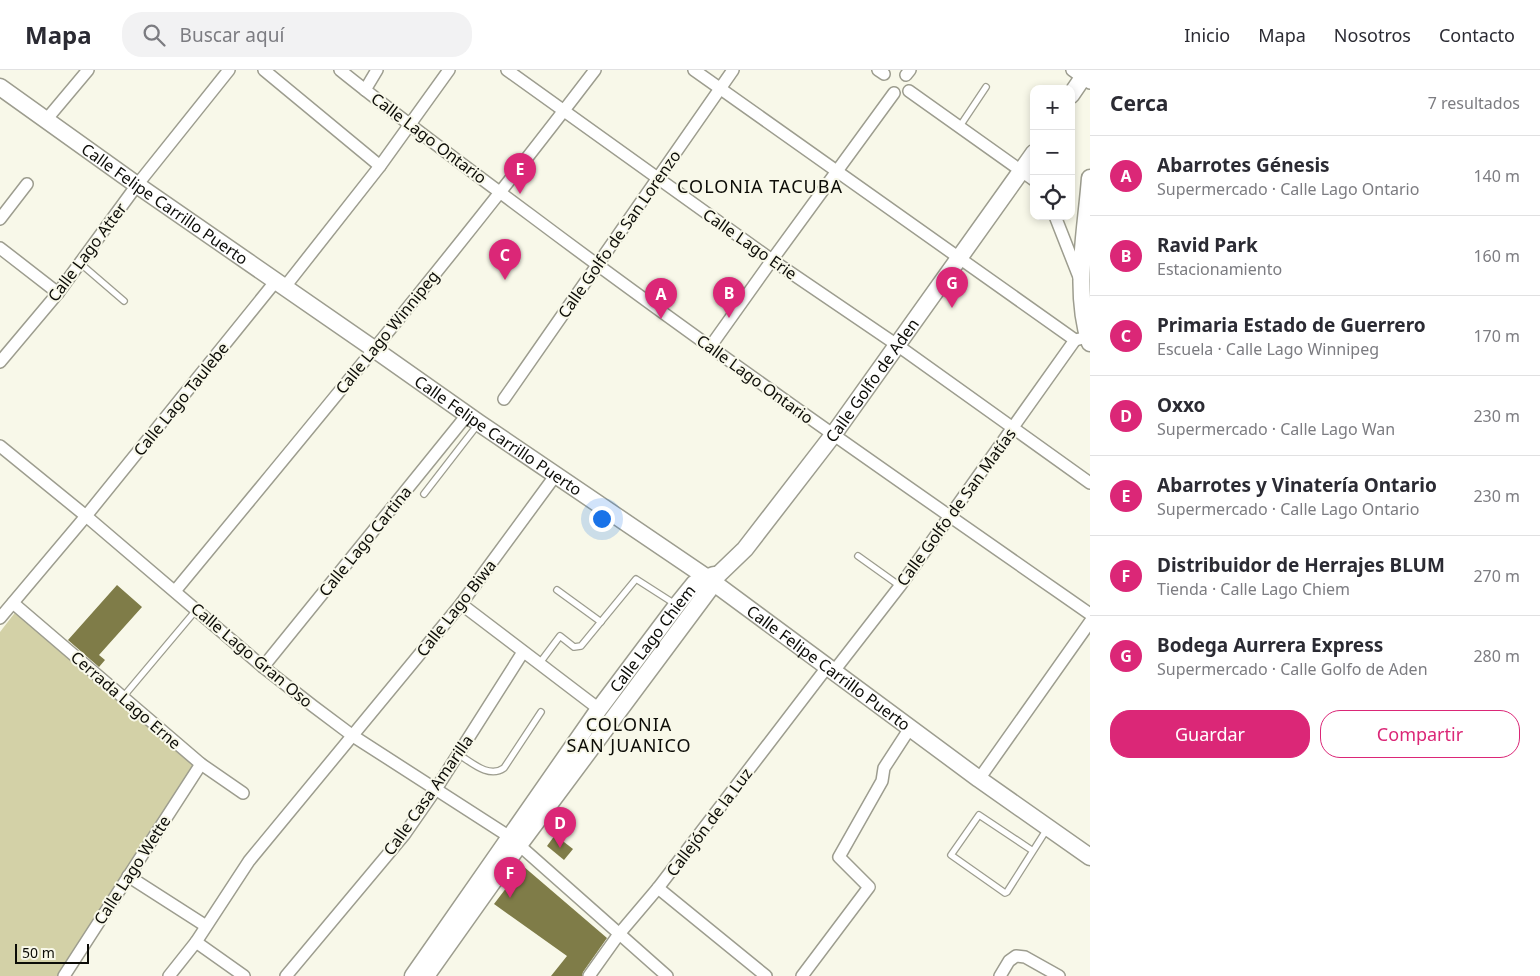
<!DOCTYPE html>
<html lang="es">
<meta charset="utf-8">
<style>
:root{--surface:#fff;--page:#f2f2f3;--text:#2b2b33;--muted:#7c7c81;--line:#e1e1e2;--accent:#db2777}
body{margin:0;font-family:"Noto Sans",sans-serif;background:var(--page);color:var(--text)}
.controls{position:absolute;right:15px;top:15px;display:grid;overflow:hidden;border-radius:10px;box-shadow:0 2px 8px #0003}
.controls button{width:45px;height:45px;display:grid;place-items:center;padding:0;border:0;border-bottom:1px solid var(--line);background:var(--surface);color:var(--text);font:25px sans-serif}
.scale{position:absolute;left:15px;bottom:12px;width:74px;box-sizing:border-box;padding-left:5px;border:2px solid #0c0c07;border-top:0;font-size:14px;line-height:18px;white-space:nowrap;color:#0c0c07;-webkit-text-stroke:4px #f8f8e9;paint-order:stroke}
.you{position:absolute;left:601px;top:448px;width:18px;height:18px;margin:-12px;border:4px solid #fff;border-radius:50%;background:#1a73e8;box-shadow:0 0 0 8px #1a73e833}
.badge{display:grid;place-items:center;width:32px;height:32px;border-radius:50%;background:var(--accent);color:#fff;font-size:16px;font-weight:700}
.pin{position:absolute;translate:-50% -41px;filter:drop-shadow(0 1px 2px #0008)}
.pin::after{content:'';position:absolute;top:26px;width:18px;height:15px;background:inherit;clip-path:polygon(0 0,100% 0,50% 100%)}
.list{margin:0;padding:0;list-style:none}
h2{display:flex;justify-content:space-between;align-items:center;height:65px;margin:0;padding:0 20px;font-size:21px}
h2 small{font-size:16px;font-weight:400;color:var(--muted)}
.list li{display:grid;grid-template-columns:32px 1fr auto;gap:15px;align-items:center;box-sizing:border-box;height:80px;padding:0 20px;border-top:1px solid var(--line)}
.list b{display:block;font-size:19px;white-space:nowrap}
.list p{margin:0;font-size:16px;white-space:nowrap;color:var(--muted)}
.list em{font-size:16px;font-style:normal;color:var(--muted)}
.actions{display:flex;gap:10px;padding:15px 20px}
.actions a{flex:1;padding:11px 0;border:1px solid var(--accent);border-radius:20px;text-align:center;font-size:18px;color:var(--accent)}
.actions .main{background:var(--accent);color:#fff}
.icon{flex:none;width:28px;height:28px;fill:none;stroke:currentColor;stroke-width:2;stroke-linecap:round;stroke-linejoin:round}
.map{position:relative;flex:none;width:1090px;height:906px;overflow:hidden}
header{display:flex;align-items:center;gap:30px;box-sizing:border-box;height:70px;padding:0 25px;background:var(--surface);border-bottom:1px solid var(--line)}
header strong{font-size:24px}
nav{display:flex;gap:28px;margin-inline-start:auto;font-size:18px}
.search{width:350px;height:45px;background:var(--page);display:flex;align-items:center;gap:12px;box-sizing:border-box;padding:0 18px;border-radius:20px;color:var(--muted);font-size:19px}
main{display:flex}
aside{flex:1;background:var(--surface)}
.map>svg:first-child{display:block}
</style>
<header>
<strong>Mapa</strong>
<div class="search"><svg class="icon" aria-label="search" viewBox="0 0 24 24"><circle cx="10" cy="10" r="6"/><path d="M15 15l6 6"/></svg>Buscar aquí</div>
<nav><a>Inicio</a><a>Mapa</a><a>Nosotros</a><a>Contacto</a></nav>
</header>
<main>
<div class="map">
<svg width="1090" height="906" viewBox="0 0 1090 906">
<rect width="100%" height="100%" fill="#f8f8e9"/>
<path fill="#d3d1a7" d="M17,540l181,154 -137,212h-61v-344z"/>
<g fill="#7f7c48">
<path d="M117,515l25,22 -43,48 6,5 -6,7 -31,-27z"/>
<path d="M555,765l18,14 -9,11 -17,-14z"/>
<path d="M523,796l84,72 -24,34 -1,4h-31l16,-20 -73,-52z"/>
</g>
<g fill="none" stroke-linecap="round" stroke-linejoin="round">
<g stroke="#9d9d8f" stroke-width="8">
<g id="lane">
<path d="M960,56l26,-39"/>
<path d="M81,194l43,37"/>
<path d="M424,424l55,-71"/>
<path d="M858,486l42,30"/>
<path d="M557,520l44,32"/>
<path d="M539,594l21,-28 14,11 7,-1 55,-67 39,25"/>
<path d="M123,627l74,-88"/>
<path d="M458,684c13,8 31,25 46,14l37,-56"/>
<path d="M1033,781l-54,-36 -28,40 54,38 2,-1 40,-63"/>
</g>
</g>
<g stroke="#9d9d8f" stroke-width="14">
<g id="street">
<path d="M264,0l116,96"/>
<path d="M340,0c62,50 126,97 189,144 184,138 373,269 561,400"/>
<path d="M507,0l265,190 125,85 193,138"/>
<path d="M694,0l381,270 13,-3"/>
<path d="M878,0l6,4"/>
<path d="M1072,0l18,13"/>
<path d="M906,5l4,-5"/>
<path d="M365,20l12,-20"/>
<path d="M909,21l125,89"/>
<path d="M46,50l42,-50"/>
<path d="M1055,146l24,61"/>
<path d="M0,149l27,-35"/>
<path d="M0,178l58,45"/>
<path d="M284,218l96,-122 69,-96"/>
<path d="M710,277l62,-87 122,-167"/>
<path d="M0,292l58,-69 79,-108 92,-115"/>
<path d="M504,329l229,-329"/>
<path d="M0,376l86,70 177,151 50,39 40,30 157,101 157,139"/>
<path d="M175,521c142,-172 285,-344 420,-521"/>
<path d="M13,533l188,161 42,29"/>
<path d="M461,534l138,105"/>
<path d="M0,548l86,-102 189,-234"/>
<path d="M263,597l204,-252"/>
<path d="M834,601l66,-85 175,-246"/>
<path d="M979,709l111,-157"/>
<path d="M128,806l78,50"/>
<path d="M658,818l108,88"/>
<path d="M196,872l48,34"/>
<path d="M64,906l137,-212"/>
<path d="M169,906l27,-34 53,-81 212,-257 94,-128"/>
<path d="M286,906l118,-141 32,-46 87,-137"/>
<path d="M589,906l30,-42 39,-46 170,-222"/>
<path d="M802,906l67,-89 -30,-30 43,-76 2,-13 26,-40"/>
<path d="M1000,906l9,-15 7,-5 9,1 34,19"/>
</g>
</g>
<g stroke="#9d9d8f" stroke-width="19">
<g id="secondary">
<path id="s1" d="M0,17l137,98 237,164 105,74 227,154 273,202 111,78"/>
<path d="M1071,25l17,-25"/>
<path d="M1090,108c-4,54 -17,112 0,165"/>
<path id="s2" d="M413,906l186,-267 78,-104 17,-21 6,-4 14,-5"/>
<path id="s3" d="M426,906l93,-131 195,-262 4,-8 27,-26 88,-114 201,-282"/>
</g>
</g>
<use href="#lane" stroke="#fff" stroke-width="5.5"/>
<use href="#street" stroke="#fff" stroke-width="11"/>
<use href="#secondary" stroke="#fff" stroke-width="16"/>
</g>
<g text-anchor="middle" stroke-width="4" stroke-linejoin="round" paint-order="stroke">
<g font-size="16" fill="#0c0c07" stroke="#f8f8e9">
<text transform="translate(429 68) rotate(37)" y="6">Calle Lago Ontario</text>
<text dy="6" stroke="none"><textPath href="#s1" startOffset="202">Calle Felipe Carrillo Puerto</textPath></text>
<text transform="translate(619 164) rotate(-55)" y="6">Calle Golfo de San Lorenzo</text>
<text transform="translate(750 174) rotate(35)" y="6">Calle Lago Erie</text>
<text transform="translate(87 182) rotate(-53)" y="6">Calle Lago Atter</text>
<text transform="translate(387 262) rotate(-51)" y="6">Calle Lago Winnipeg</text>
<text transform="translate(755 309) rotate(36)" y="6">Calle Lago Ontario</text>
<text dy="6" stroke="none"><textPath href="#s3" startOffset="745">Calle Golfo de Aden</textPath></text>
<text transform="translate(181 329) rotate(-51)" y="6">Calle Lago Taulebe</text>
<text dy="6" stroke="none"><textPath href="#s1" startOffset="608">Calle Felipe Carrillo Puerto</textPath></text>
<text transform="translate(956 437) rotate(-54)" y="6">Calle Golfo de San Matías</text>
<text transform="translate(365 471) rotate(-51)" y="6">Calle Lago Cartina</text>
<text transform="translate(456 538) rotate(-52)" y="6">Calle Lago Biwa</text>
<text dy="6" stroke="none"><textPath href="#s2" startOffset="414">Calle Lago Chiem</textPath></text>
<text transform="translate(252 585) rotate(40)" y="6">Calle Lago Gran Oso</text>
<text dy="6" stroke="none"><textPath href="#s1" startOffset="1012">Calle Felipe Carrillo Puerto</textPath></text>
<text transform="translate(126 630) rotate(41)" y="6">Cerrada Lago Erne</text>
<text transform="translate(428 725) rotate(-55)" y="6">Calle Casa Amarilla</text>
<text transform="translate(709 752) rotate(-53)" y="6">Callejón de la Luz</text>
<text transform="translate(132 800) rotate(-57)" y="6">Calle Lago Wette</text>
</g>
<g font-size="18" letter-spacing="1" fill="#0c0c07" stroke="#f8f8e9">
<text x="760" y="123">COLONIA TACUBA</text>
<text x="629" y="661">COLONIA<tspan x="629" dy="21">SAN JUANICO</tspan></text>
</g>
</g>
</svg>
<div class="controls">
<button>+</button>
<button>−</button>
<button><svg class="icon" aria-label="locate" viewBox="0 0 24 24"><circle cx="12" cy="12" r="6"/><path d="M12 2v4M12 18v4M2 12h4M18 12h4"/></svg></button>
</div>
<div class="scale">50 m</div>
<div class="you"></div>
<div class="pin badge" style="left:661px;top:249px">A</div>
<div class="pin badge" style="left:729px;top:248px">B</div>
<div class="pin badge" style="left:505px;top:210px">C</div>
<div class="pin badge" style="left:560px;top:778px">D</div>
<div class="pin badge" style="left:520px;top:124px">E</div>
<div class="pin badge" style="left:510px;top:828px">F</div>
<div class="pin badge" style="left:952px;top:238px">G</div>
</div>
<aside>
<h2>Cerca<small>7 resultados</small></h2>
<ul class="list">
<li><span class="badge">A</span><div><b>Abarrotes Génesis</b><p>Supermercado · Calle Lago Ontario</p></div><em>140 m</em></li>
<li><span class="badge">B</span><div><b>Ravid Park</b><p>Estacionamiento</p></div><em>160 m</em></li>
<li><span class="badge">C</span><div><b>Primaria Estado de Guerrero</b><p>Escuela · Calle Lago Winnipeg</p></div><em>170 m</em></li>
<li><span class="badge">D</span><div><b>Oxxo</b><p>Supermercado · Calle Lago Wan</p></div><em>230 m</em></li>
<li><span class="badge">E</span><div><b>Abarrotes y Vinatería Ontario</b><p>Supermercado · Calle Lago Ontario</p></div><em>230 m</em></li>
<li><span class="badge">F</span><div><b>Distribuidor de Herrajes BLUM</b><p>Tienda · Calle Lago Chiem</p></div><em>270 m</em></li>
<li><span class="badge">G</span><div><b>Bodega Aurrera Express</b><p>Supermercado · Calle Golfo de Aden</p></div><em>280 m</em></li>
</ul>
<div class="actions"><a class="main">Guardar</a><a>Compartir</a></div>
</aside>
</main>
